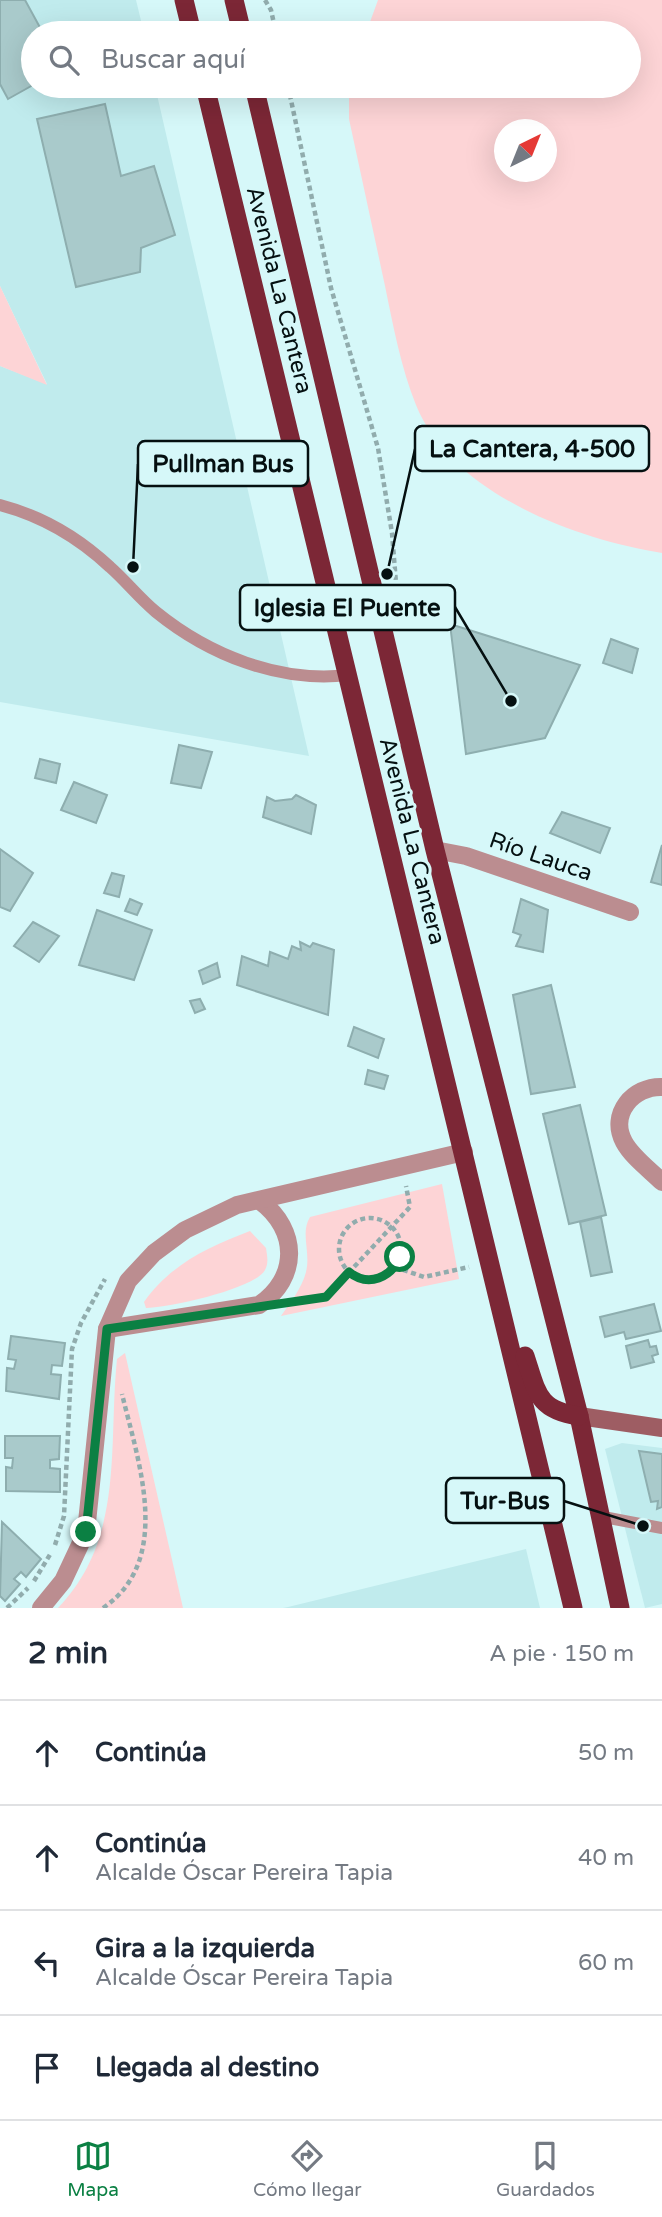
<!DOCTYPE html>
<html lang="es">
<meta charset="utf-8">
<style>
:root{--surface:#fff;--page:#f6f6f7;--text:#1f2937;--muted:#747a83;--line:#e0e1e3;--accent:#0b8043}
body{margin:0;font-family:"Varela Round",sans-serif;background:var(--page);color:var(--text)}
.compass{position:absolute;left:494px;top:119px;width:63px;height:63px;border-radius:50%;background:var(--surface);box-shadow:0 7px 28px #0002;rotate:43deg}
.stop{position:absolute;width:21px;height:21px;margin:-16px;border:5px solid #0b8043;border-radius:50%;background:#fff}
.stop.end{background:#0b8043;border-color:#fff;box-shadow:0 2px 7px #0008}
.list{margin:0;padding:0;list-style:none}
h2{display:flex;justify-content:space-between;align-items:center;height:91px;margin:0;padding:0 28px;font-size:30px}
h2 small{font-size:23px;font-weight:400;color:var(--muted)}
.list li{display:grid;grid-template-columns:46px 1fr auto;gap:21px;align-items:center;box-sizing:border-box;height:105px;padding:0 28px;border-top:2px solid var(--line)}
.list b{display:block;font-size:26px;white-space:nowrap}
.list p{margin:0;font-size:23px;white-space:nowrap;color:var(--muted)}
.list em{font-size:23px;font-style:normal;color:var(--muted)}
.icon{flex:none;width:38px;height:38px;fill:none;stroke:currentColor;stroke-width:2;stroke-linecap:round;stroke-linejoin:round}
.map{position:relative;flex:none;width:662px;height:1608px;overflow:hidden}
.search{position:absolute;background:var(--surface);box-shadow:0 7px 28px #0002;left:21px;right:21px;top:21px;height:77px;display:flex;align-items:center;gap:18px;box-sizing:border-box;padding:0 24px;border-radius:38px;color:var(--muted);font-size:26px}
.sheet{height:511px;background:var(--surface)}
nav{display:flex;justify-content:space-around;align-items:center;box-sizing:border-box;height:98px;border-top:2px solid var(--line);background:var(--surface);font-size:19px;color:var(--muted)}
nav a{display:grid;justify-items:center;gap:4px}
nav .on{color:var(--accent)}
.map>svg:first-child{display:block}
</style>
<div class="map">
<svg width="662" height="1608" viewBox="0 0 662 1608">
<rect width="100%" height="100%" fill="#d6f8f9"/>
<g fill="#c0ebed">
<path d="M0,0h136l8,33h-111v53h122l154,670 -309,-54v-336l47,18 -47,-98z"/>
<path d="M622,1443l40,5v156l-17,4 -40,-159z"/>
<path d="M526,1549l14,59h-257l5,-1z"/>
</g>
<g fill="#fdd4d6" fill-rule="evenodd">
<path d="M378,0h284v553c-87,-14 -210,-59 -246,-148 -15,-37 -23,-80 -31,-119 -12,-56 -24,-111 -36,-167v-33h280v-53h-263zM504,130h42v42h-42z"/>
<path d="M0,286l47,99 -47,-19z"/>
<path d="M442,1184l17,95 -178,37c9,-13 21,-28 25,-44 5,-20 -6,-39 4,-55z"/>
<path d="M250,1231l16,17c1,7 3,15 -1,22 -10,19 -97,38 -119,38l-2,-6c27,-38 64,-55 106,-71z"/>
<path d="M125,1353l58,255h-125c67,-70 50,-161 59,-249z"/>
</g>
<g fill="#a9cacb" stroke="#8eaeaf" stroke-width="2">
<path d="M0,0h25l18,33h-10v52l-25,14 -8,-15z"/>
<path d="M105,104l16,72 33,-10 21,69 -34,13 -1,24 -64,15 -39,-168z"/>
<path d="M450,624l130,41 -35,73 -79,16z"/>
<path d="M611,639l27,10 -6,24 -29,-10z"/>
<path d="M179,745l33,7 -11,36 -30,-5z"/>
<path d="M40,759l20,5 -4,19 -21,-5z"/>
<path d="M74,782l33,13 -11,28 -35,-13z"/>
<path d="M296,795l20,10 -5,29 -48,-17 4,-20 8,4 17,-2z"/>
<path d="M562,812l48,16 -10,25 -50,-20z"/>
<path d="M662,845v40l-11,-3z"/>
<path d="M0,849l33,24 -23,38 -10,-4z"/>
<path d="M112,873l12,3 -5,21 -15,-4z"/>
<path d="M130,899l12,5 -5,11 -12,-4z"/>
<path d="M521,899l27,11 -5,42 -27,-6 5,-11 -8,-3z"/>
<path d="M97,910l55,20 -18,50 -55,-15z"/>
<path d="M33,922l26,14 -20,26 -25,-16z"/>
<path d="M300,942l10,5 3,-4 21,7 -6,65 -91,-30 5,-29 26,10 2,-14 18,7 4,-13 9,4z"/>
<path d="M217,963l3,14 -17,7 -4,-13z"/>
<path d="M551,985l24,102 -44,7 -18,-99z"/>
<path d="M200,999l5,10 -10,4 -5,-12z"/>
<path d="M354,1027l30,12 -6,19 -30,-12z"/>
<path d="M368,1070l20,6 -4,13 -19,-5z"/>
<path d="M580,1105l26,110 -37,9 -26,-110z"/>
<path d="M601,1217l11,55 -21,4 -11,-54z"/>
<path d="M654,1304l7,27 -35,8 -2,-7 -19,5 -5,-20z"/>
<path d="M11,1336l54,7 -3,23 -10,-1 -1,9 10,1 -2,24 -53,-8 1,-23 7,1 2,-9 -8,-1z"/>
<path d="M648,1340l2,7 6,-1 2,8 -6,2 2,6 -23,6 -5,-22z"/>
<path d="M5,1436h55l-1,23 -9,1v8l10,1v23l-54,-1v-24l6,1 1,-10h-8z"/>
<path d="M639,1451l23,3v53l-5,2 1,-8 -7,1z"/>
<path d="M2,1522l39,37 -15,18 -5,-5 -7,7 6,5 -15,17 -5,-5z"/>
</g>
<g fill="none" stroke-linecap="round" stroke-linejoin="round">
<g stroke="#91acad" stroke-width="4.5" stroke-dasharray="5 3.5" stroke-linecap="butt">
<path d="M265,0l6,10 5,23"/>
<path d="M288,86l43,202 47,160 14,85 4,50"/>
<circle cx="370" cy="1249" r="31"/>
<path d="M395,1267l29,10 45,-10"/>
<path d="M291,1301l35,-4 84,-90 -4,-21"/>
<path d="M55,1545l9,-29 8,-167 9,-26 24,-44"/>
<path d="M34,1581l17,-28"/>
<path d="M7,1608l21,-20"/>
<path d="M103,1608c71,-48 35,-147 19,-214"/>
</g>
<g stroke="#bb8d90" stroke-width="12">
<path d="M0,505c42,11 79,33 110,62 16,14 29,31 46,45 53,43 123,71 192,63"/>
<path d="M598,1516l64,12"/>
</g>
<g stroke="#bb8d90" stroke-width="18">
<path d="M435,850l31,6 164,56"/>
<path d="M662,1087c-29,-1 -53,27 -38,55 8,15 26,28 38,40"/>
<path d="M107,1329l152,-24c40,-27 40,-75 1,-104"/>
<path d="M41,1608l22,-27 23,-49 21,-203 21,-48 26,-28 31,-23 52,-25 227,-53"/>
</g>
<path stroke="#9e5d63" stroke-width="18" d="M579,1416l83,12"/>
<g stroke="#7c2736" stroke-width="19">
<path d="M184,0l8,33"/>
<path d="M234,0l8,33"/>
<path d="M205,86l368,1522"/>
<path d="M254,86l181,764 144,566 41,192"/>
<path d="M525,1356c12,36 12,54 54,60"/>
</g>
</g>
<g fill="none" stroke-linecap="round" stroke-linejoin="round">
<path stroke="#0b8043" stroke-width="9" d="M86,1532l21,-203 219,-32 23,-25c20,16 42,5 51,-15"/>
</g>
<g text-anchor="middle" stroke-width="6" stroke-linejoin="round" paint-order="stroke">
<g font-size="23" fill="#051011" stroke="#d6f8f9">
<text transform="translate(280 290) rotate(76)" y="8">Avenida La Cantera</text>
<text transform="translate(413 841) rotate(76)" y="8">Avenida La Cantera</text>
<text transform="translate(541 856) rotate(19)" y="8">Río Lauca</text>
</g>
</g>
<path fill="none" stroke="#051011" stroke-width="2.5" d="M387 574L415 449M133 567L138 464M511 701L455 607M643 1526L564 1501"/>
<g fill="#051011" stroke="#d6f8f9" stroke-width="2.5">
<circle cx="387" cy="574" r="7"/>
<circle cx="133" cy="567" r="7"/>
<circle cx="511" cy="701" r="7"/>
<circle cx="643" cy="1526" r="7"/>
</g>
<g fill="#d6f8f9" stroke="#051011" stroke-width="2.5">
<rect x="415" y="426" width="234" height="45" rx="7"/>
<rect x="138" y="441" width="170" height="45" rx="7"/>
<rect x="240" y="585" width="215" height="45" rx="7"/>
<rect x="446" y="1478" width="118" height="45" rx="7"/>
</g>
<g font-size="24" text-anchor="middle" font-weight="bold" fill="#051011">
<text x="532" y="457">La Cantera, 4-500</text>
<text x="223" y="472">Pullman Bus</text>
<text x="347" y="616">Iglesia El Puente</text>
<text x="505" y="1509">Tur-Bus</text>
</g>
</svg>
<svg class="compass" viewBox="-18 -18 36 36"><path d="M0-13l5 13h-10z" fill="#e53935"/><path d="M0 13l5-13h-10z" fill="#747a83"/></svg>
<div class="stop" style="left:400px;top:1257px"></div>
<div class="stop end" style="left:86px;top:1532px"></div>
<div class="search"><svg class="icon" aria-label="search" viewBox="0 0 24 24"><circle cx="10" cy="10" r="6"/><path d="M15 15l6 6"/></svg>Buscar aquí</div>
</div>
<section class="sheet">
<h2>2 min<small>A pie · 150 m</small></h2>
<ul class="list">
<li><svg class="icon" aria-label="ahead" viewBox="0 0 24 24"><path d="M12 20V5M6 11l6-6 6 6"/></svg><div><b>Continúa</b></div><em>50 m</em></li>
<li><svg class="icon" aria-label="ahead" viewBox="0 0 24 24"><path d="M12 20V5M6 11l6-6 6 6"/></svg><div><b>Continúa</b><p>Alcalde Óscar Pereira Tapia</p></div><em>40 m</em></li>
<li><svg class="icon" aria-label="left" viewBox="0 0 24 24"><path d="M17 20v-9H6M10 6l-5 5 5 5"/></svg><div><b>Gira a la izquierda</b><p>Alcalde Óscar Pereira Tapia</p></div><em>60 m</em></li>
<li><svg class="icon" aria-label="arrive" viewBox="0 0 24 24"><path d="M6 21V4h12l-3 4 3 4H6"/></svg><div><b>Llegada al destino</b></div></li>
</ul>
</section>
<nav>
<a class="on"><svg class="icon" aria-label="map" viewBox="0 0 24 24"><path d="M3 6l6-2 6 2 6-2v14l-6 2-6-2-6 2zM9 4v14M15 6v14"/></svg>Mapa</a>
<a><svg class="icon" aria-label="directions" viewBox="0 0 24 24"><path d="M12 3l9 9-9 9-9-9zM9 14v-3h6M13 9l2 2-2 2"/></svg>Cómo llegar</a>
<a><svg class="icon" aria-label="saved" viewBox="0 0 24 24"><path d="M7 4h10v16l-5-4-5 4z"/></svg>Guardados</a>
</nav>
